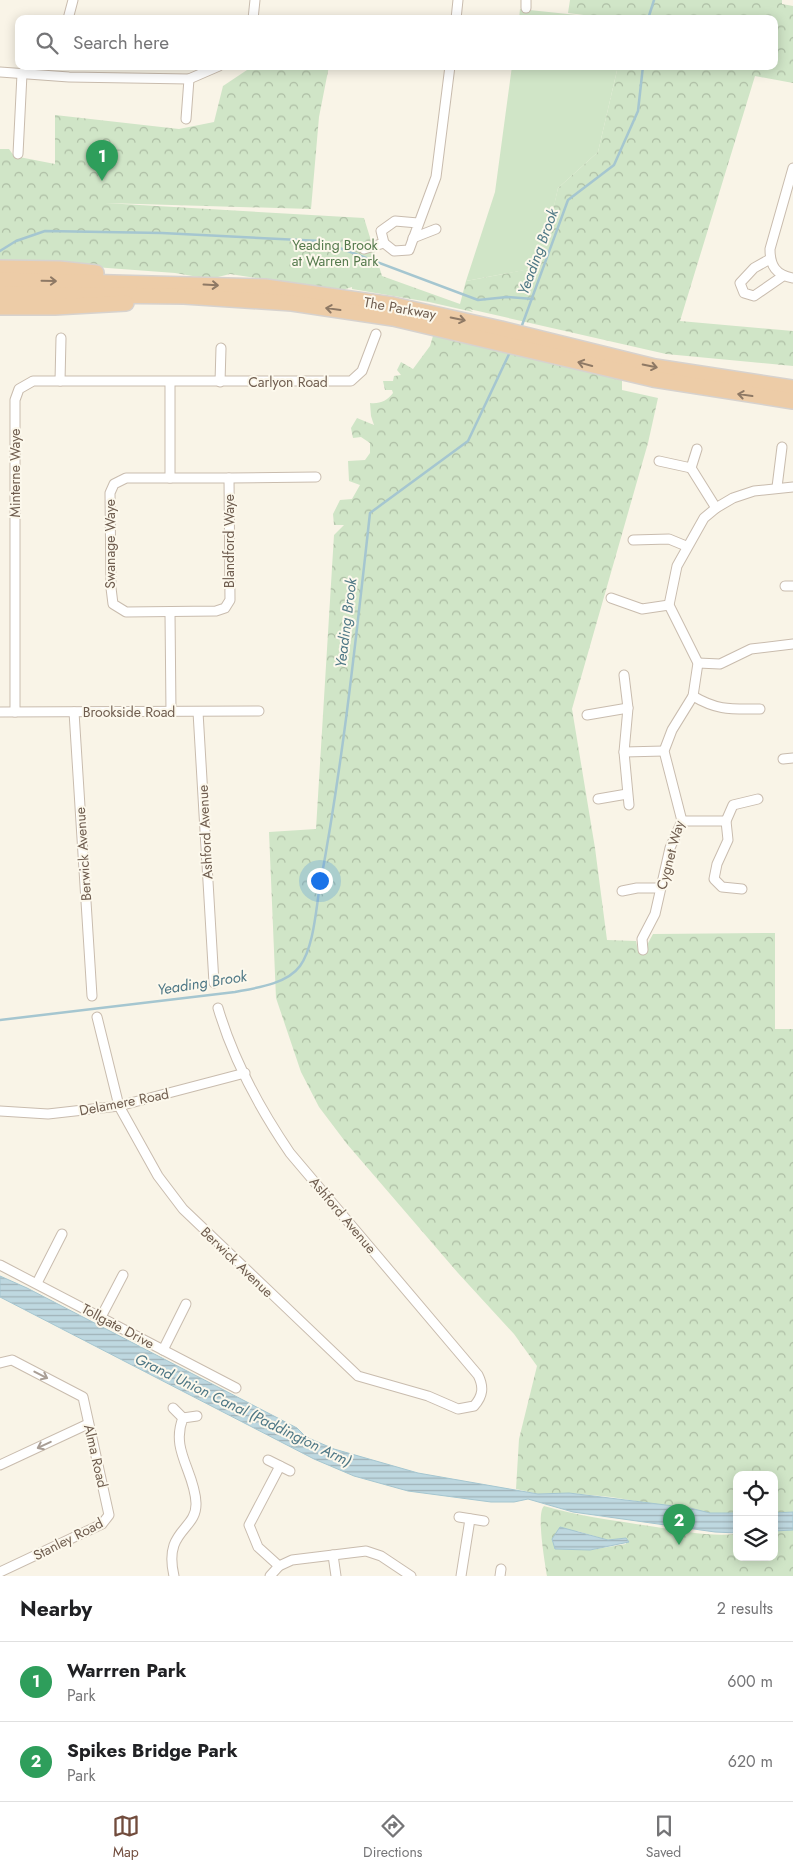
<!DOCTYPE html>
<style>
:root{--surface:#fff;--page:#f2f2f2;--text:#202124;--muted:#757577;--line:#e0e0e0;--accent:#714c3d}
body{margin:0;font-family:Jost,sans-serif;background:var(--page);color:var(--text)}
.controls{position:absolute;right:15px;bottom:15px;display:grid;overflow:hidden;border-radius:10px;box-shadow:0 2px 12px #0003}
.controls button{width:45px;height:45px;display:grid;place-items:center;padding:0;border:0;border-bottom:1px solid var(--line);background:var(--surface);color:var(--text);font:25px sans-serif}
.you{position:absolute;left:319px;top:880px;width:18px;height:18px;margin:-12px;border:4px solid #fff;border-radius:50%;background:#1a73e8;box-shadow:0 0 0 8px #1a73e833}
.badge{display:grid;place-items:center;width:32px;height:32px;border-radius:50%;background:var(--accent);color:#fff;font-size:16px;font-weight:700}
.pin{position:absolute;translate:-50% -41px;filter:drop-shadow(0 1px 2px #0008)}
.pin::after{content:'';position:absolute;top:26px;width:18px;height:15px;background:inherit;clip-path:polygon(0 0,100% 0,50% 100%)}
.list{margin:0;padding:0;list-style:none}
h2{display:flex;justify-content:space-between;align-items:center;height:65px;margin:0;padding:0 20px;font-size:21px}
h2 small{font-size:16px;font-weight:400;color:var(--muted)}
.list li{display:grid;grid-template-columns:32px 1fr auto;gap:15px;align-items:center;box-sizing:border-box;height:80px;padding:0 20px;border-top:1px solid var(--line)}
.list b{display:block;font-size:19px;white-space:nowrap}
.list p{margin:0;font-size:16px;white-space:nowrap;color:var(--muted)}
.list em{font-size:16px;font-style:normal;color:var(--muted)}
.icon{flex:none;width:28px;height:28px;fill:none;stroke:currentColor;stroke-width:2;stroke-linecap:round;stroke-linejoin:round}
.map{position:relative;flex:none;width:793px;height:1576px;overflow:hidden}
.search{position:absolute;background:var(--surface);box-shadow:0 2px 12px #0003;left:15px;right:15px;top:15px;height:55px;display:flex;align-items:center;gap:12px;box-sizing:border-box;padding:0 18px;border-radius:10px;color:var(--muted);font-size:19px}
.sheet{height:225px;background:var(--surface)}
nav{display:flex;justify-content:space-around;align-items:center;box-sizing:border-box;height:70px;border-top:1px solid var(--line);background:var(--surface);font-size:14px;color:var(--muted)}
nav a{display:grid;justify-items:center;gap:2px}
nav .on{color:var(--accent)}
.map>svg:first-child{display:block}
</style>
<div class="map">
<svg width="793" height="1576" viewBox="0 0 793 1576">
<defs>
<pattern id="forest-crowns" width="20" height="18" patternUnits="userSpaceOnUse" patternTransform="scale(1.25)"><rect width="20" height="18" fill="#d0e5c7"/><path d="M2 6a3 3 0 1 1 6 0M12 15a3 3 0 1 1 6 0" fill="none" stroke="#adbda4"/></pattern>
<pattern id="water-rules" width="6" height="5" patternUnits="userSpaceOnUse" patternTransform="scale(1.25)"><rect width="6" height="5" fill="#bed8e0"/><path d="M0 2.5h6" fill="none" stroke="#9fb2b8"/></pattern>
</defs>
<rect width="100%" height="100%" fill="#f9f4e7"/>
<g fill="#d0e5c7">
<path d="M520,9l95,10h-96z"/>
<path d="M512,66h106l-20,86 -40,36 -17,79 -75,14 29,-89z"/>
</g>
<g fill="url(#forest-crowns)" fill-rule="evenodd">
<path d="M570,0h212v4l11,2v77l-38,-7 -75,245 113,10v35l-127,-12 -197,-45 4,3 -44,-10 -77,-13v-2l-13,4 -109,-17 -20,5 -35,-6 -175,-13v-111h9l5,7 41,8v-49l124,14 35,-7 9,-36 30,-20h76l-10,51 -8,92 -206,-6 259,15 18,58 78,28 6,-23 74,-14 18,-79 40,-36 20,-86h156v-47h-159l-47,-6z"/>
<path d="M435,329l187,49v12l36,8 -10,45 -76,266 23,139 12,92 29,1 2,10h9v-6l6,-11 122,-1v96h18v483l-19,1v-38h-37v38h-27l-99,-16 -42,-4 -31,1 -22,-5 3,-50 18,-73 -23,-32 -56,-61 -111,-129 -28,-37 -18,-35 -25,-74 -7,-166 47,-3 18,-294 10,-10h-10l-1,-11 7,-14 12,-1 8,-14 -11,-4 -1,-20 17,-1 5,-7v-10l-9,-6 -8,1 -2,-10 6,-10 17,7 -3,-9 -1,-13c10,1 17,-2 23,-10l-1,-3h-7l-2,-9h10l1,-5 7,-1 -4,-5 4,-8 12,7 17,-23z"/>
<path d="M544,1506c33,10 74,15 112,21 26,4 54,10 81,7v23h37v-27l19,-1v47h-246c-2,-13 -11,-63 -3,-70zM577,1531l31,9 18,-2v6l-36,6 -35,-1z"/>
</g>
<g fill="url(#water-rules)" stroke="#a5c6d0">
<path d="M0,1276l27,12 270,140 9,9 28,12 84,24 120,21 31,-1 121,15 20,5h27v20l-22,-1 -142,-20 -45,-13 -14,3h-23l-83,-11 -54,-15 -40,-17 -314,-162z"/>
<path d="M793,1512v18l-19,1v-18z"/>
<path d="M560,1527l48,13 18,-2 3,4 -39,8 -35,-1 -3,-10z"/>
</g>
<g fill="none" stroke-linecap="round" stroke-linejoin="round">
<g stroke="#a5c6d0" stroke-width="2.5">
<path d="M648,19l6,-19"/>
<path d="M0,251l16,-10 29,-10 117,2 159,8 157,59 29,-3 26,2"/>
<path d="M521,328l47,-128 46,-35 24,-54 5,-45"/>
<path d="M0,1020l235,-28c21,-4 52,-8 65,-26 14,-19 16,-58 20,-81 23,-122 36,-247 50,-372l98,-72 42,-89"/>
</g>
<g stroke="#c9bcae" stroke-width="11">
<g id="minor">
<path d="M526,8v-8"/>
<path d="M68,19l5,-19"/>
<path d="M253,19l2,-19"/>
<path d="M456,19l2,-19"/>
<path d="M0,72l69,5 120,2 30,-13"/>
<path d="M186,119l3,-40"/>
<path d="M18,154l4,-80"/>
<path d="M793,168l-23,81c0,17 6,26 23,29"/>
<path d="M418,223l-23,-2 -14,10 3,12 10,8 15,-1 27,-73 14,-111"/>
<path d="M413,238l23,-9"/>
<path d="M364,249l20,-6"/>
<path d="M770,259l-16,9 -14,15 4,10 10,3 29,-20"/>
<path d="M60,381l1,-43"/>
<path d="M220,382l1,-34"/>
<path d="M697,449l-6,19 25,40"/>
<path d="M659,461l32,7"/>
<path d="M126,478h103l1,122 -5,8 -9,3 -90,1 -13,-8 -2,-16 -1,-95 4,-9z"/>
<path d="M170,478v-96"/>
<path d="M229,478l87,-1"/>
<path d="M777,487l5,-40"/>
<path d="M633,540l36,-1 17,7"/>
<path d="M785,586h8"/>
<path d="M611,598l31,11 27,-4"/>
<path d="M170,613l1,99"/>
<path d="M698,663l22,1 31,-15 42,-5"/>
<path d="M624,675l4,33 -4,44 5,53"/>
<path d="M693,696c25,15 39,13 67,13"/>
<path d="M0,712l259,-1"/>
<path d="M15,712v-312l4,-11 14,-8h318l11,-10 14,-37"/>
<path d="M74,712l18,284"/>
<path d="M198,712l16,271"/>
<path d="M587,715l41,-7"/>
<path d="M624,752l40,-1"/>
<path d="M783,759l10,-1"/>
<path d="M598,799l29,-5"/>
<path d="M682,821h44"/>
<path d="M742,889l-20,-2 -8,-8 3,-15 11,-24 -2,-19 7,-16 25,-6"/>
<path d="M622,891l15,-3h24"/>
<path d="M643,950l-1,-11 13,-25 15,-66 12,-27 -18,-70 8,-21 21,-34 5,-33 -29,-58 8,-39 27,-48 12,-10 17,-10 21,-7 39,-4"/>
<path d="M97,1017l22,89 39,70 25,33 175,167 70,20 30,13 16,-3c9,-10 10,-19 4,-31l-188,-222c-30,-44 -57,-94 -72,-145"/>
<path d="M0,1111l48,3 71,-8 126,-33"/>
<path d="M0,1265l236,123"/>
<path d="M37,1283l25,-49"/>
<path d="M101,1317l22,-42"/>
<path d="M163,1350l23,-46"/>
<path d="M0,1363l12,-3 71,37 26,118 -7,9 -102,48"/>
<path d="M173,1408l10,10"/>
<path d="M268,1460l22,11"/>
<path d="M0,1465l88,-41"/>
<path d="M459,1517l25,4"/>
<path d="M333,1555l3,21"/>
<path d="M279,1566l-21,-19 -9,-22 31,-59"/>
<path d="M174,1576c-11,-47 23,-45 22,-73 -1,-31 -26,-53 -13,-85l14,-2"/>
<path d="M270,1576l9,-10 13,-6 74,-9 15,5 30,20"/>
<path d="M461,1576l9,-57"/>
<path d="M500,1576l1,-7"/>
</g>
</g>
<g stroke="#d7d2ce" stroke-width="18">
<g id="trunk">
<path d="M0,268l59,1 37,4"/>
<path d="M0,280l265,7 128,18 108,24 154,38 138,21"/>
<path d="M0,294l184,2 108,7 101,15 260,61 140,22"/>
<path d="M0,307h55l71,-4"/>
</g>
</g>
<use href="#minor" stroke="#fff" stroke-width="9"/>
<use href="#trunk" stroke="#edcca7" stroke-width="15"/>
</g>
<defs><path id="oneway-shaft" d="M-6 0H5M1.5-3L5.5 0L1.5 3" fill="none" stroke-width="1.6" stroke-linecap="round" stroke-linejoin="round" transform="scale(1.25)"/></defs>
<g stroke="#8e7965">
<use href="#oneway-shaft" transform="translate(49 281) rotate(1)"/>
<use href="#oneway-shaft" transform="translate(211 285) rotate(3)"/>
<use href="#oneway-shaft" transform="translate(333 309) rotate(-172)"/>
<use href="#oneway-shaft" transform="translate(458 319) rotate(12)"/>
<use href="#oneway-shaft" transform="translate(585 364) rotate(-165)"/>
<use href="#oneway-shaft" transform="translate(650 366) rotate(12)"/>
<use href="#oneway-shaft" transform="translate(745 395) rotate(-172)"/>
</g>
<g stroke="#a99e95">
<use href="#oneway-shaft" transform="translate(41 1375) rotate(27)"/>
<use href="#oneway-shaft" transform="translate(44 1445) rotate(155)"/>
</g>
<g text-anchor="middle" stroke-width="4" stroke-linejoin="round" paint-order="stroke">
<g font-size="14" fill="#54794c" stroke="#fcf8ec">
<text x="335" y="250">Yeading Brook<tspan x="335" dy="16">at Warren Park</tspan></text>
</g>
<g font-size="14" fill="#6f5d4f" stroke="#fcf8ec">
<text transform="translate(400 308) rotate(10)" y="5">The Parkway</text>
<text x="288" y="387">Carlyon Road</text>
<text transform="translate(15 473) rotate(-90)" y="5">Minterne Waye</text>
<text transform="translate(229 541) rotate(-90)" y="5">Blandford Waye</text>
<text transform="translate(110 544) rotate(-90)" y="5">Swanage Waye</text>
<text x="129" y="717">Brookside Road</text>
<text transform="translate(205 832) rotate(-93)" y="5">Ashford Avenue</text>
<text transform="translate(83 854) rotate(-94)" y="5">Berwick Avenue</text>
<text transform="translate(670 855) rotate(-75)" y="5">Cygnet Way</text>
<text transform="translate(124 1102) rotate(-11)" y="5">Delamere Road</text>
<text transform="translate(343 1215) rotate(50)" y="5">Ashford Avenue</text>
<text transform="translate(237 1262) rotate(44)" y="5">Berwick Avenue</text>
<text transform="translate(118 1326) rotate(28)" y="5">Tollgate Drive</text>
<text transform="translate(96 1456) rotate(77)" y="5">Alma Road</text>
<text transform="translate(68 1539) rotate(-27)" y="5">Stanley Road</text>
</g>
<g font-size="15" font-style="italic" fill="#4f7886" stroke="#fcf8ec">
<text transform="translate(538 252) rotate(-70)" y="5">Yeading Brook</text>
<text transform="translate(346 623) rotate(-83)" y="5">Yeading Brook</text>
<text transform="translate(202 983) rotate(-9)" y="5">Yeading Brook</text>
<text transform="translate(243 1410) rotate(26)" y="5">Grand Union Canal (Paddington Arm)</text>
</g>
</g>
</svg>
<div class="controls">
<button><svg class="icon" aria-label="locate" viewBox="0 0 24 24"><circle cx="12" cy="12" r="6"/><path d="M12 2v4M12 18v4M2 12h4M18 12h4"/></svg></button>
<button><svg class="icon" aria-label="layers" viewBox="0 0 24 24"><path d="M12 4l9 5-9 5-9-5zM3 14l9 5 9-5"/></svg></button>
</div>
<div class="you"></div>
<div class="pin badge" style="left:102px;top:181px;background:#2e9e5b">1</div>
<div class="pin badge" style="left:679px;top:1545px;background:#2e9e5b">2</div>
<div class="search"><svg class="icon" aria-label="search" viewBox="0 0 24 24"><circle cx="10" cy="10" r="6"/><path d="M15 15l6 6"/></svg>Search here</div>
</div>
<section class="sheet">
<h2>Nearby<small>2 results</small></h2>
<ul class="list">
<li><span class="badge" style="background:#2e9e5b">1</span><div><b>Warrren Park</b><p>Park</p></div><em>600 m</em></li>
<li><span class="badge" style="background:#2e9e5b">2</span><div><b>Spikes Bridge Park</b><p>Park</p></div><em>620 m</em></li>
</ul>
</section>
<nav>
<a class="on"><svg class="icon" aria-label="map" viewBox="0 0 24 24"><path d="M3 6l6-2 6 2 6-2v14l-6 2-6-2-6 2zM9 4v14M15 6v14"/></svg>Map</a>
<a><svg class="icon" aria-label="directions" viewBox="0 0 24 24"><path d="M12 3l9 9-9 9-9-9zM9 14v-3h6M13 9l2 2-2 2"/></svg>Directions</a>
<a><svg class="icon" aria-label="saved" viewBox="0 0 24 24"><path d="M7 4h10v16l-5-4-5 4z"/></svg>Saved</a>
</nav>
